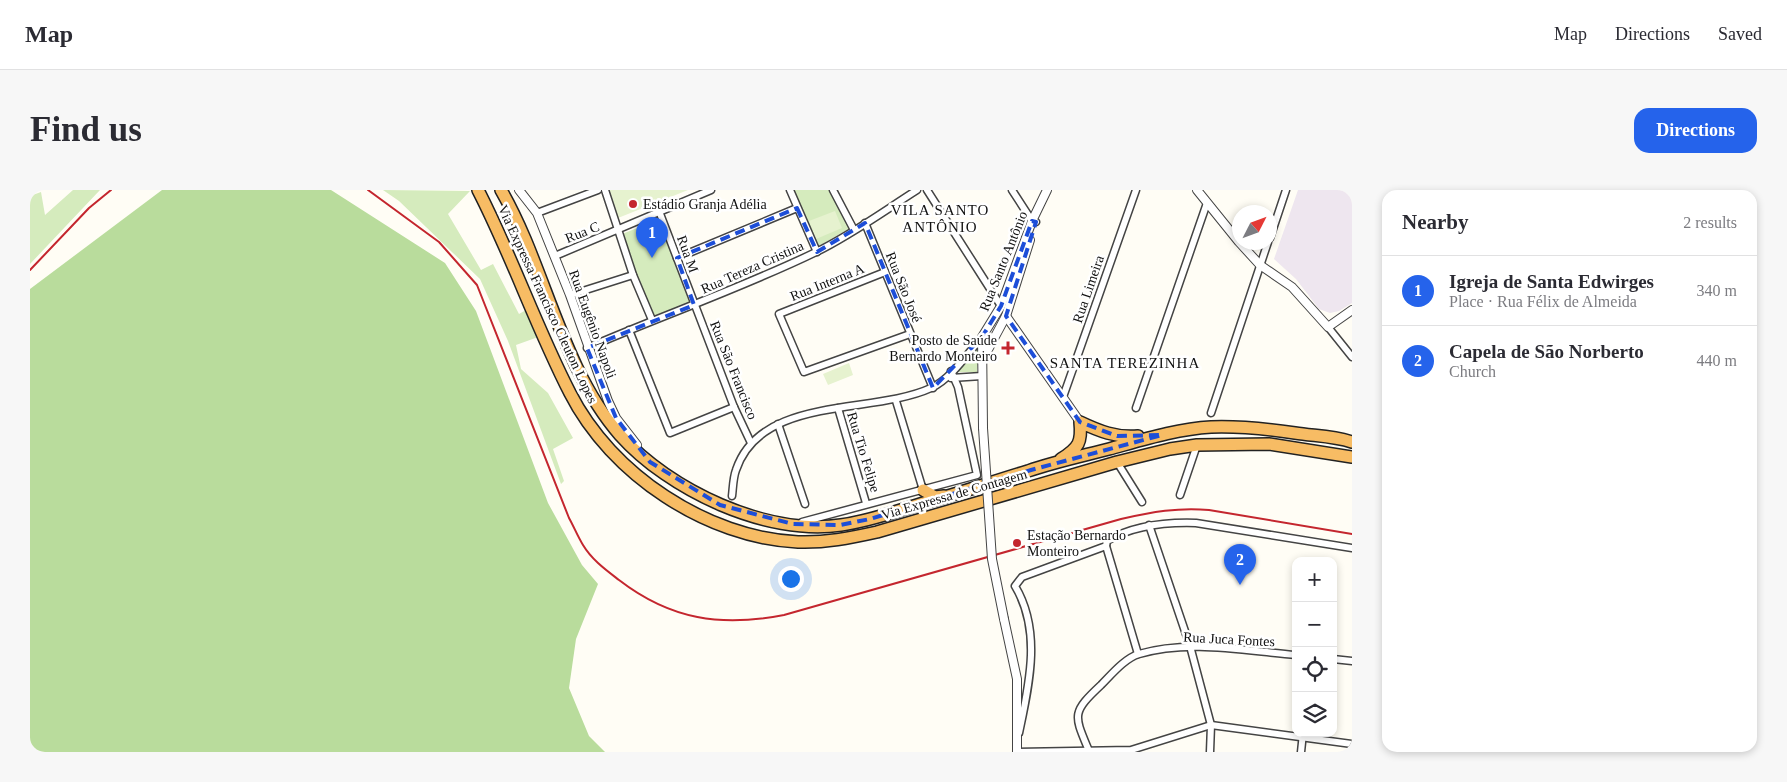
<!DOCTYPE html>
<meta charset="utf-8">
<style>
:root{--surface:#fff;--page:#f7f7f7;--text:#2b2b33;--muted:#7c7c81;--line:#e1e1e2;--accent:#2563eb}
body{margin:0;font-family:"Times New Roman",serif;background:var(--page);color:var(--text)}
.controls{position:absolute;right:15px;bottom:15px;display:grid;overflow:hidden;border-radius:10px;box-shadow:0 2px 8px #0003}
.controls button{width:45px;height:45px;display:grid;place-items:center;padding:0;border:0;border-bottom:1px solid var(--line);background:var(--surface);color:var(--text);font:25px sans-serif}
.compass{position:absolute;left:1202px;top:15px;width:45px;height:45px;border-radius:50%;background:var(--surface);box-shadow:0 2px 8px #0003;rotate:48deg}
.you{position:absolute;left:760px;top:388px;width:18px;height:18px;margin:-12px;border:4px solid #fff;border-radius:50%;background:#1a73e8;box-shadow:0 0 0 8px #1a73e833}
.badge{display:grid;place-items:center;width:32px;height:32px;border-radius:50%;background:var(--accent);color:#fff;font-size:16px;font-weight:700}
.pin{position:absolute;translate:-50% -41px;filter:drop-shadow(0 1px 2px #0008)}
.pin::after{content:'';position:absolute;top:26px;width:18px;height:15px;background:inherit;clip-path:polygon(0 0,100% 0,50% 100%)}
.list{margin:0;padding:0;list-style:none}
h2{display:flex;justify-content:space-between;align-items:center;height:65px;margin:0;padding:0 20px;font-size:21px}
h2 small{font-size:16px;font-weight:400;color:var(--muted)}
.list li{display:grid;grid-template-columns:32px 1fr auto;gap:15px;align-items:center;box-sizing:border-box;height:70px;padding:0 20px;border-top:1px solid var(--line)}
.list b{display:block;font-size:19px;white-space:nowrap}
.list p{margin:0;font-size:16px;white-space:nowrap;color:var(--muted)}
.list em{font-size:16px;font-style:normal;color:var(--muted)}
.icon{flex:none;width:28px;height:28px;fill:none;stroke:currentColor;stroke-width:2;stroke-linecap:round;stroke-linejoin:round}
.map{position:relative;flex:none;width:1322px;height:562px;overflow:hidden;border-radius:15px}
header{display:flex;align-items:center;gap:30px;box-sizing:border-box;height:70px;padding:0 25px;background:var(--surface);border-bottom:1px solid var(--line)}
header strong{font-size:24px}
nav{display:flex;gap:28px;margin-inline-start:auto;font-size:18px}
.intro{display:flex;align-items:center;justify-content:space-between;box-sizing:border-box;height:120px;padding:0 30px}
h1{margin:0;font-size:35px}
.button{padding:12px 22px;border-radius:15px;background:var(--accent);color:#fff;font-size:18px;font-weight:700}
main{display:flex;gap:30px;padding:0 30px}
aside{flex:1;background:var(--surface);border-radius:15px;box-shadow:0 2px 8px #0003}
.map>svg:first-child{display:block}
</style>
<header>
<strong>Map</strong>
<nav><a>Map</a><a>Directions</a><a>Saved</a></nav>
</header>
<div class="intro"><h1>Find us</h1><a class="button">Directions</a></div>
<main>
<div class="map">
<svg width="1322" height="562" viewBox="0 0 1322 562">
<rect width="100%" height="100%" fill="#fffdf5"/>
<path fill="#eee6ef" d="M1268,0h54v113l-13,8 -9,2 -11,-4 -23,-30 -22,-20z"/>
<g fill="#d5ebbd">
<path d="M43,0h27l-70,74v-68l11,-4 4,23z"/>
<path d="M353,0l87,1 -22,23 33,56 12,-6 26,50 7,-4 15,26 -25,9 5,24 27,24 25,45 -20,11 11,32 -3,3 -53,-143 -28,-62 -81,-78z"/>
<path d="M762,0h38l20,38 -33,19z"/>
<path d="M630,29l31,88 -32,12 -9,-6 -28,-79z"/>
<path d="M950,154l-3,28h-21z"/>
</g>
<path fill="#b9dc9c" d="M132,0h169l114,73 31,48 72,192 34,62 16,19 -22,55 -7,49 20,48 16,16h-575v-463z"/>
<g fill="#e6f2cf">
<path d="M579,0h79l-70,28z"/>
<path d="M805,21l7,17 -26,11 -7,-18z"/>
<path d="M819,173l4,12 -25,10 -5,-11z"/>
</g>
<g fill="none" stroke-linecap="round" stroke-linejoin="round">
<g stroke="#444" stroke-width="9">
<g id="minor">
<path d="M575,0l28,85 19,45"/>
<path d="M760,0l27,62"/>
<path d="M803,0l21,40"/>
<path d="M897,0l74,116"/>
<path d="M982,0l20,31 4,1"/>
<path d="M629,21l75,196 17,36"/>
<path d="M507,23l61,-23"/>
<path d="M835,33l68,165"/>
<path d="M1240,48l16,-48"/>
<path d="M525,66l156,-66"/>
<path d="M647,68l120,-50"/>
<path d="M855,82l-106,42 25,58 106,-38"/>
<path d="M540,105l63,-20"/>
<path d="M1298,137l24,30"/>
<path d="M599,140l41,103 64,-26"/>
<path d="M557,158c76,-33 155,-60 229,-96 35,-17 68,-41 101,-62"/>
<path d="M921,188l31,-2"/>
<path d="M1033,207l73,-207"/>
<path d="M866,211l27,89"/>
<path d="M808,218l28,95"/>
<path d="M1106,218l71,-205"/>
<path d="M1181,223l57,-171"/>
<path d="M748,234l27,80"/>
<path d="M1087,272l25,40"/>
<path d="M1150,305l17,-50"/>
<path d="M702,306c1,-8 1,-18 4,-26 25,-75 136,-55 195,-82 20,-9 37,-35 51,-51"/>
<path d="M772,332l175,-47 -19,-88 -7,-16"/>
<path d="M1119,335l41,121 21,79 -1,27"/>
<path d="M1076,356l32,108"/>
<path d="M1303,469l19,2"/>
<path d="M989,543c10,-48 23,-102 -4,-147l7,-9 84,-31 1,-5c27,-16 58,-19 89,-18l156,25"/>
<path d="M1059,561c-15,-36 -18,-38 12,-66 10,-10 24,-27 38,-31 50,-15 106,-3 157,1"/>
<path d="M987,562l114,-2 80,-25 141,19"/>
<path d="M1271,562l2,-19"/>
</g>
</g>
<g stroke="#444" stroke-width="10">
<g id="tertiary">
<path d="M489,0l18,23 33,82 38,106 8,17 21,27"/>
<path d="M1167,0l42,52 21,23 32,22 36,40 24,-17"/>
<path d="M976,126l74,106"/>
<path d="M953,169l23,-43 24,-76"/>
<path d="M953,238l-1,-91 19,-31 31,-85 15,-31"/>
<path d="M974,429l13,60v73"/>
</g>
</g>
<g stroke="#222" stroke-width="14">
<g id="trunk">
<path d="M448,0c34,66 58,137 92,203 41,81 137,145 228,149 27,1 52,-4 79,-10l240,-70 53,-13 27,-4 72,-1 83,13"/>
<path d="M471,0c44,76 60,178 119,245 49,55 146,101 221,90 30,-4 58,-15 86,-23 34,-9 67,-21 101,-31 26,-9 54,-15 81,-22 33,-9 68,-20 102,-22 28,-1 57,2 84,6 19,3 39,3 57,9"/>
<path d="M1031,269c18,-11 21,-17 19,-37 19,9 36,16 58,14"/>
<path d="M893,300l12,7 9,-1"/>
</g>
</g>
<use href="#minor" stroke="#fff" stroke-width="6"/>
<use href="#tertiary" stroke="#fff" stroke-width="8"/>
<use href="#trunk" stroke="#f7bc64" stroke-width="11"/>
<g stroke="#c4262e" stroke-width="2">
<path d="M338,0l71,52 38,43 92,233c5,9 9,19 14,27 9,15 23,25 36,35 52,40 102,47 165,35l337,-96c30,-7 58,-12 88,-9l143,24"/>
<path d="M0,80l59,-62 22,-18"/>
</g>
<g stroke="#444" stroke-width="10" stroke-linecap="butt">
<path id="tertiary-bridge" d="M953,238l9,131 12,60"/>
</g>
<use href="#tertiary-bridge" stroke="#fff" stroke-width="8"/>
</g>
<path fill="none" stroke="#1d4ed8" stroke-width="4" stroke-dasharray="10 6" stroke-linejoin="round" d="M767,18l20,44 48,-29 68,165 49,-51 19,-31 31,-85 4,1 -30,94 74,106 37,14 45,-1 -131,35 -161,49 -30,6 -47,-1 -73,-19 -70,-43 -34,-44 -29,-70 107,-43 -17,-47z"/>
<g fill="#c4262e" stroke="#fff" stroke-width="2">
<circle cx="603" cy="14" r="5"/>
<path d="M975.5 150.5h5v5h5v5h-5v5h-5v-5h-5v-5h5z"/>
<circle cx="987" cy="353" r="5"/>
</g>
<g text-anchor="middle" stroke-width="5" stroke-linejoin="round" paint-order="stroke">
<g font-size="14" fill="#111" stroke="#fff" text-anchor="start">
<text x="613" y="19">Estádio Granja Adélia</text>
<text x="967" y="155" text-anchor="end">Posto de Saúde<tspan x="967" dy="16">Bernardo Monteiro</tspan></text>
<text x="997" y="350">Estação Bernardo<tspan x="997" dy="16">Monteiro</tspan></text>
</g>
<g font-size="14" fill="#111" stroke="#fff">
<text transform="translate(552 42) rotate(-22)" y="5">Rua C</text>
<text transform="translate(658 64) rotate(70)" y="5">Rua M</text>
<text transform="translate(973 71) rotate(-68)" y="5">Rua Santo Antônio</text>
<text transform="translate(722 77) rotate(-24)" y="5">Rua Tereza Cristina</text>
<text transform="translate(797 92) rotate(-22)" y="5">Rua Interna A</text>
<text transform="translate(874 97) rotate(68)" y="5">Rua São José</text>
<text transform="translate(1058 99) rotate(-71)" y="5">Rua Limeira</text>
<text transform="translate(518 114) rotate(65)" y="5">Via Expressa Francisco Cleuton Lopes</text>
<text transform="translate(563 134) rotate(70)" y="5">Rua Eugênio Napoli</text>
<text transform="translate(704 180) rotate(68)" y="5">Rua São Francisco</text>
<text transform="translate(834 262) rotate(73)" y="5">Rua Tio Felipe</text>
<text transform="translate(924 304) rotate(-16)" y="5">Via Expressa de Contagem</text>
<text transform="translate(1199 449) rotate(3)" y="5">Rua Juca Fontes</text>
</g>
<g font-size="15" letter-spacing="1" fill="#111" stroke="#fff">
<text x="910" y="25">VILA SANTO<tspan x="910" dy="17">ANTÔNIO</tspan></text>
<text x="1095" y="178">SANTA TEREZINHA</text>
</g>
</g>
</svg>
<div class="controls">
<button>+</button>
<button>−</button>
<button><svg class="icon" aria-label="locate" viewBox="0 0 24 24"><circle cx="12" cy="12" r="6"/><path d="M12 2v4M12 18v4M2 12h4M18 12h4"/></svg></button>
<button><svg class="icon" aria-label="layers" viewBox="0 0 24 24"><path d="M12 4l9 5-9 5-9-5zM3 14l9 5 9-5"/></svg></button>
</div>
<svg class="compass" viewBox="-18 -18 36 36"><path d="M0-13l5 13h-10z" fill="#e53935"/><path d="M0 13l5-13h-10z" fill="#7c7c81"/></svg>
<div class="you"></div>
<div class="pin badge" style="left:622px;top:68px">1</div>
<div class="pin badge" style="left:1210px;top:395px">2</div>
</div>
<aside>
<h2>Nearby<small>2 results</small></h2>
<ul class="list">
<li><span class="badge">1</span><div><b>Igreja de Santa Edwirges</b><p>Place · Rua Félix de Almeida</p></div><em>340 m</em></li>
<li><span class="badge">2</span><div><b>Capela de São Norberto</b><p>Church</p></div><em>440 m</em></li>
</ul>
</aside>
</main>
